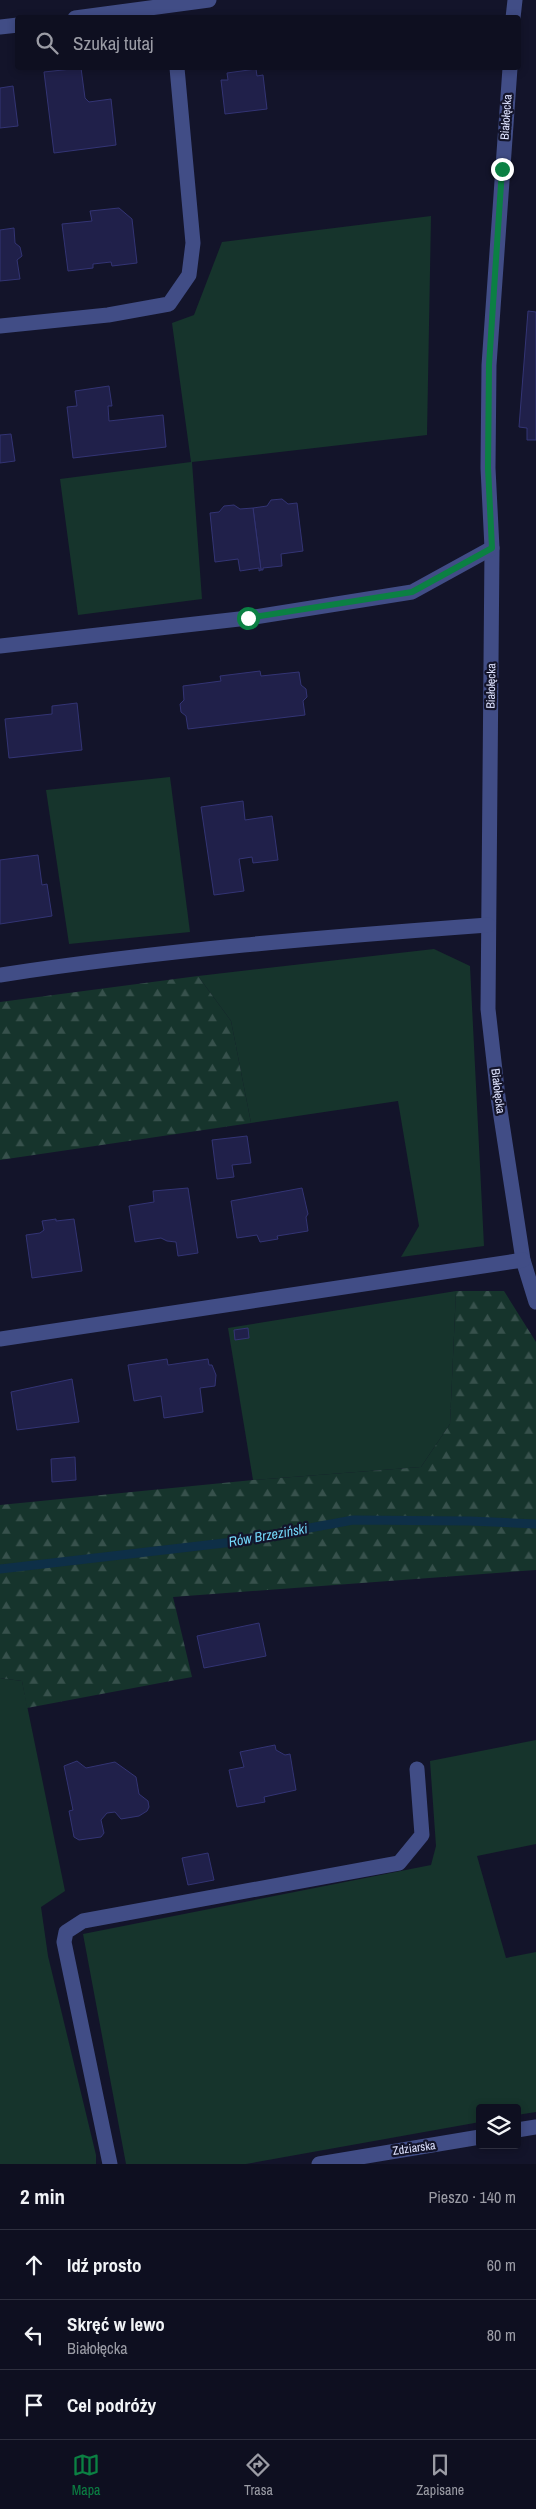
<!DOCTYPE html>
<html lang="pl">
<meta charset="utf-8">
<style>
:root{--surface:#0e0f20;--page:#1c1d2d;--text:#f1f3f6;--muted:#9b9ca5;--line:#2e2f3e;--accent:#0b8043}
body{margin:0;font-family:"Archivo Narrow",sans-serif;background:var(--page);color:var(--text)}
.controls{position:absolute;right:15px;bottom:15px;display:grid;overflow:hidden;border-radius:5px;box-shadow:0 2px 8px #0003}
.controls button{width:45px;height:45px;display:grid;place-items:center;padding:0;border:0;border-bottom:1px solid var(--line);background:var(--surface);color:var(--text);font:25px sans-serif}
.stop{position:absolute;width:15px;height:15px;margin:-11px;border:4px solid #0b8043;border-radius:50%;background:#fff}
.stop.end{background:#0b8043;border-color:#fff;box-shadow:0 1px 5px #0008}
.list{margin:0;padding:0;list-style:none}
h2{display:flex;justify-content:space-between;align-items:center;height:65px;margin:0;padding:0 20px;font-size:21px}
h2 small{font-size:16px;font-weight:400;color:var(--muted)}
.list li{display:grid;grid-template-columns:32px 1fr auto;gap:15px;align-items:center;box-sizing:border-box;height:70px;padding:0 20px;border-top:1px solid var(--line)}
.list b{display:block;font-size:19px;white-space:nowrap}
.list p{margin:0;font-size:16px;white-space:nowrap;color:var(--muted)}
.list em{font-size:16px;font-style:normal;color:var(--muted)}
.icon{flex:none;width:28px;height:28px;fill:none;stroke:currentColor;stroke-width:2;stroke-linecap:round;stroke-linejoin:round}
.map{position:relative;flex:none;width:536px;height:2164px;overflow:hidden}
.search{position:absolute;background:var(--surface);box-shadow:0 2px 8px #0003;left:15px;right:15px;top:15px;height:55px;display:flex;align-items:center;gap:12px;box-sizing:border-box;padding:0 18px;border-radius:5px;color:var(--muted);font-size:19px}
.sheet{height:275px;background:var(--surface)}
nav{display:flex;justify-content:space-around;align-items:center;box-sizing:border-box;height:70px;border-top:1px solid var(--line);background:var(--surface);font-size:14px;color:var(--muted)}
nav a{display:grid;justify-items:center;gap:2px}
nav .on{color:var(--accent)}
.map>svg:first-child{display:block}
</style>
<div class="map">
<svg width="536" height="2164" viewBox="0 0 536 2164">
<defs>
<pattern id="forest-firs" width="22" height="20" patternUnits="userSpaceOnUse" patternTransform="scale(1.25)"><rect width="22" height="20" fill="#16342c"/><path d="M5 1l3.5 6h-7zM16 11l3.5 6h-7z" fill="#37514c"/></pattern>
</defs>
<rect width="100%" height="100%" fill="#13142a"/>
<g fill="#16342c">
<path d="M431,216l-4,219 -235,27 10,137 -124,16 -18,-136 131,-17 -19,-139 22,-8 28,-73z"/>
<path d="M170,777l20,155 -121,12 -23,-154z"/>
<path d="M434,949l36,17 14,280 -83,11 18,-31 -21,-125 -147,22 -20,-102 -33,-45z"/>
<path d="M456,1291l-6,133 -29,43 -168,13 -25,-152z"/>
<path d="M0,1678l22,3 43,210 -24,16 7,49 48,199v9h-96z"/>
<path d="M536,1740v104l-59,12 29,102 30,-6v160l-19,3v-7h-37v14l-234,42h-120l-43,-230 348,-69 5,-19 -6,-85z"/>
</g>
<g fill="url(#forest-firs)">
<path d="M198,976l33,45 20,102 -251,37v-158z"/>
<path d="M456,1291h48l32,51v228l-363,27 19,80 -165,31 -5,-27 -22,-3v-173l253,-25 168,-13 29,-43z"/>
</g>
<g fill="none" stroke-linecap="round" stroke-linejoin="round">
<path stroke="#0e2f47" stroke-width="9" d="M0,1569l233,-27 120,-22 117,1 66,3"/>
</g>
<g fill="#20204a" stroke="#333474">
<path d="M81,68l4,30 4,4 22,-3 5,46 -62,8 -10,-81z"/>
<path d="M256,69l1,7 6,-1 4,34 -42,5 -4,-34h7l-1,-7z"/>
<path d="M13,86l5,40 -18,2v-40z"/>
<path d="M119,208l13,11 5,44 -25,3 -1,-4 -18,2v4l-25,3 -6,-47 30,-3 -2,-10z"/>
<path d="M14,228l1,15 5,4 2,9 -5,4 3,19 -20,2v-51z"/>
<path d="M528,311l8,1v128h-9v-12l-8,-1z"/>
<path d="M109,386l3,20h-4l1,15 54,-6 3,32 -93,11 -6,-51 10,-1 -2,-15z"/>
<path d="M11,434l4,27 -15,2v-28z"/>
<path d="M282,499l6,5 9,-1 6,48 -22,3 1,12 -19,2v2h-2l-8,-62 14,-2 4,-6z"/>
<path d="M234,505l6,4 13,-1 8,62 -2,1v-3l-19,3 -2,-12 -23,3 -5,-49 9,-1 5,-6z"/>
<path d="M260,671l1,5 38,-4 2,13 5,4 1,8 -4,4 2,14 -117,14 -2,-13 -5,-4 -1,-8 4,-4 -1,-14 38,-5 -1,-5z"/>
<path d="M77,703l5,47 -73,8 -4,-39 47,-5v-8z"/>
<path d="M243,801l2,19 27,-4 6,44 -25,3 -1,-6 -13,2 5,32 -30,4 -13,-88z"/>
<path d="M38,855l4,30 5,-1 5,32 -52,8v-64z"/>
<path d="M247,1136l4,27 -19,2 2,12 -17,2 -5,-39z"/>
<path d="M188,1188l10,65 -20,3 -2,-14 -9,-1 -6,-3 -26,4 -6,-36 25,-4 -1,-11z"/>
<path d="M302,1188l6,26 -2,3 2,14 -31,5 1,3 -18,3 -3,-7 -20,3 -6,-37z"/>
<path d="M56,1219v2l18,-2 8,52 -50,7 -6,-43 14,-2 4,-3 -2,-9z"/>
<path d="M248,1328l1,10 -14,2 -1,-10z"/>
<path d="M167,1359l1,6 40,-6 1,6h3l4,10 -1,11 -15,2 3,24 -39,6 -3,-22 -27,5 -6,-36z"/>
<path d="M72,1379l7,43 -62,8 -6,-38z"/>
<path d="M75,1457l1,23 -24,2 -1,-23z"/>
<path d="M259,1623l7,33 -62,12 -7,-32z"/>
<path d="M275,1745l1,5 9,5 5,-1 6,36 -32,7 1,5 -28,5 -8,-37 15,-3 -4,-15z"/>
<path d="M77,1761l9,7 29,-6 21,15 3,17 9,7 1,6 -2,4 -8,5 -18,3 -6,-7 -8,1 -6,7 3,13 -3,4 -22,3 -5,-3 -5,-26 4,-1 -9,-44z"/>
<path d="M208,1853l6,27 -26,5 -6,-27z"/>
</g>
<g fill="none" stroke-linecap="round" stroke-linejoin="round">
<g stroke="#414d86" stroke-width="15">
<path d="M75,18l134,-18"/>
<path d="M513,18l2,-18"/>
<path d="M0,27l18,-2"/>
<path d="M510,68l-21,297 -1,103 4,80 -4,461 10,88 25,163 13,42"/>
<path d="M0,326l108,-11 61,-11 20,-29 4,-32 -16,-175"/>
<path d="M0,646l248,-28 164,-26 80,-44"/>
<path d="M0,975c162,-25 325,-38 488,-50"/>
<path d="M0,1339l523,-79"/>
<path d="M517,2130l19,-3"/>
<path d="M110,2164l-46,-222 2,-10 17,-11 316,-58 23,-28 -5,-66"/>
<path d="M319,2164l161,-27"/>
</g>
</g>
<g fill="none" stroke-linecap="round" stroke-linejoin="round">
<path stroke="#0b8043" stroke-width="6" d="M248,618l164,-26 80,-44 -4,-80 1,-103 13,-196"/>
</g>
<g text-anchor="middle" stroke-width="4.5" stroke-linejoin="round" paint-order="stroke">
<g font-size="12" fill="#dde1fd" stroke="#13142a">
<text transform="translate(506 117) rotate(-86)" y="4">Białołęcka</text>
<text transform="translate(491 686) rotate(-89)" y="4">Białołęcka</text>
<text transform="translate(498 1091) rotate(83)" y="4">Białołęcka</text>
<text transform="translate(414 2148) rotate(-8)" y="4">Zdziarska</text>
</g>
<g font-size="14" font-style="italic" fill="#72d6f7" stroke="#13142a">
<text transform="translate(268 1535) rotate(-10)" y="5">Rów Brzeziński</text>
</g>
</g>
</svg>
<div class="controls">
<button><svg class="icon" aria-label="layers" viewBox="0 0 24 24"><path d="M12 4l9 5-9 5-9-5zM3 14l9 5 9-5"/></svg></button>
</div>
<div class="stop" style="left:248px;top:618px"></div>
<div class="stop end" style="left:502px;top:169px"></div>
<div class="search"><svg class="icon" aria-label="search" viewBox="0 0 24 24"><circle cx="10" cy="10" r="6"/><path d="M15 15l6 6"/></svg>Szukaj tutaj</div>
</div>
<section class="sheet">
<h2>2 min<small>Pieszo · 140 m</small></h2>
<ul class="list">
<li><svg class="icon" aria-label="ahead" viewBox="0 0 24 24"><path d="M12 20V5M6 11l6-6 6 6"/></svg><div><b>Idź prosto</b></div><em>60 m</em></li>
<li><svg class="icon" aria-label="left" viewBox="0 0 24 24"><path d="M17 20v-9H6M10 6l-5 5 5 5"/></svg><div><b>Skręć w lewo</b><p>Białołęcka</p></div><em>80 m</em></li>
<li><svg class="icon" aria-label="arrive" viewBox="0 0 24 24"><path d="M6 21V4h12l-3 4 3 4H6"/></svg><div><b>Cel podróży</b></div></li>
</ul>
</section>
<nav>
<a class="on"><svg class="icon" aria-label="map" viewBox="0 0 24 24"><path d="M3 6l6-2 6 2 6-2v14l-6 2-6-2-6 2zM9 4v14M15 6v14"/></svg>Mapa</a>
<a><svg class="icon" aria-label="directions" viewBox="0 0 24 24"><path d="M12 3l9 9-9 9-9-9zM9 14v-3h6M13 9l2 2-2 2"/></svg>Trasa</a>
<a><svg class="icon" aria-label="saved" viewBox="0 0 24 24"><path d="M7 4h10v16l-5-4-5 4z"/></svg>Zapisane</a>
</nav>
